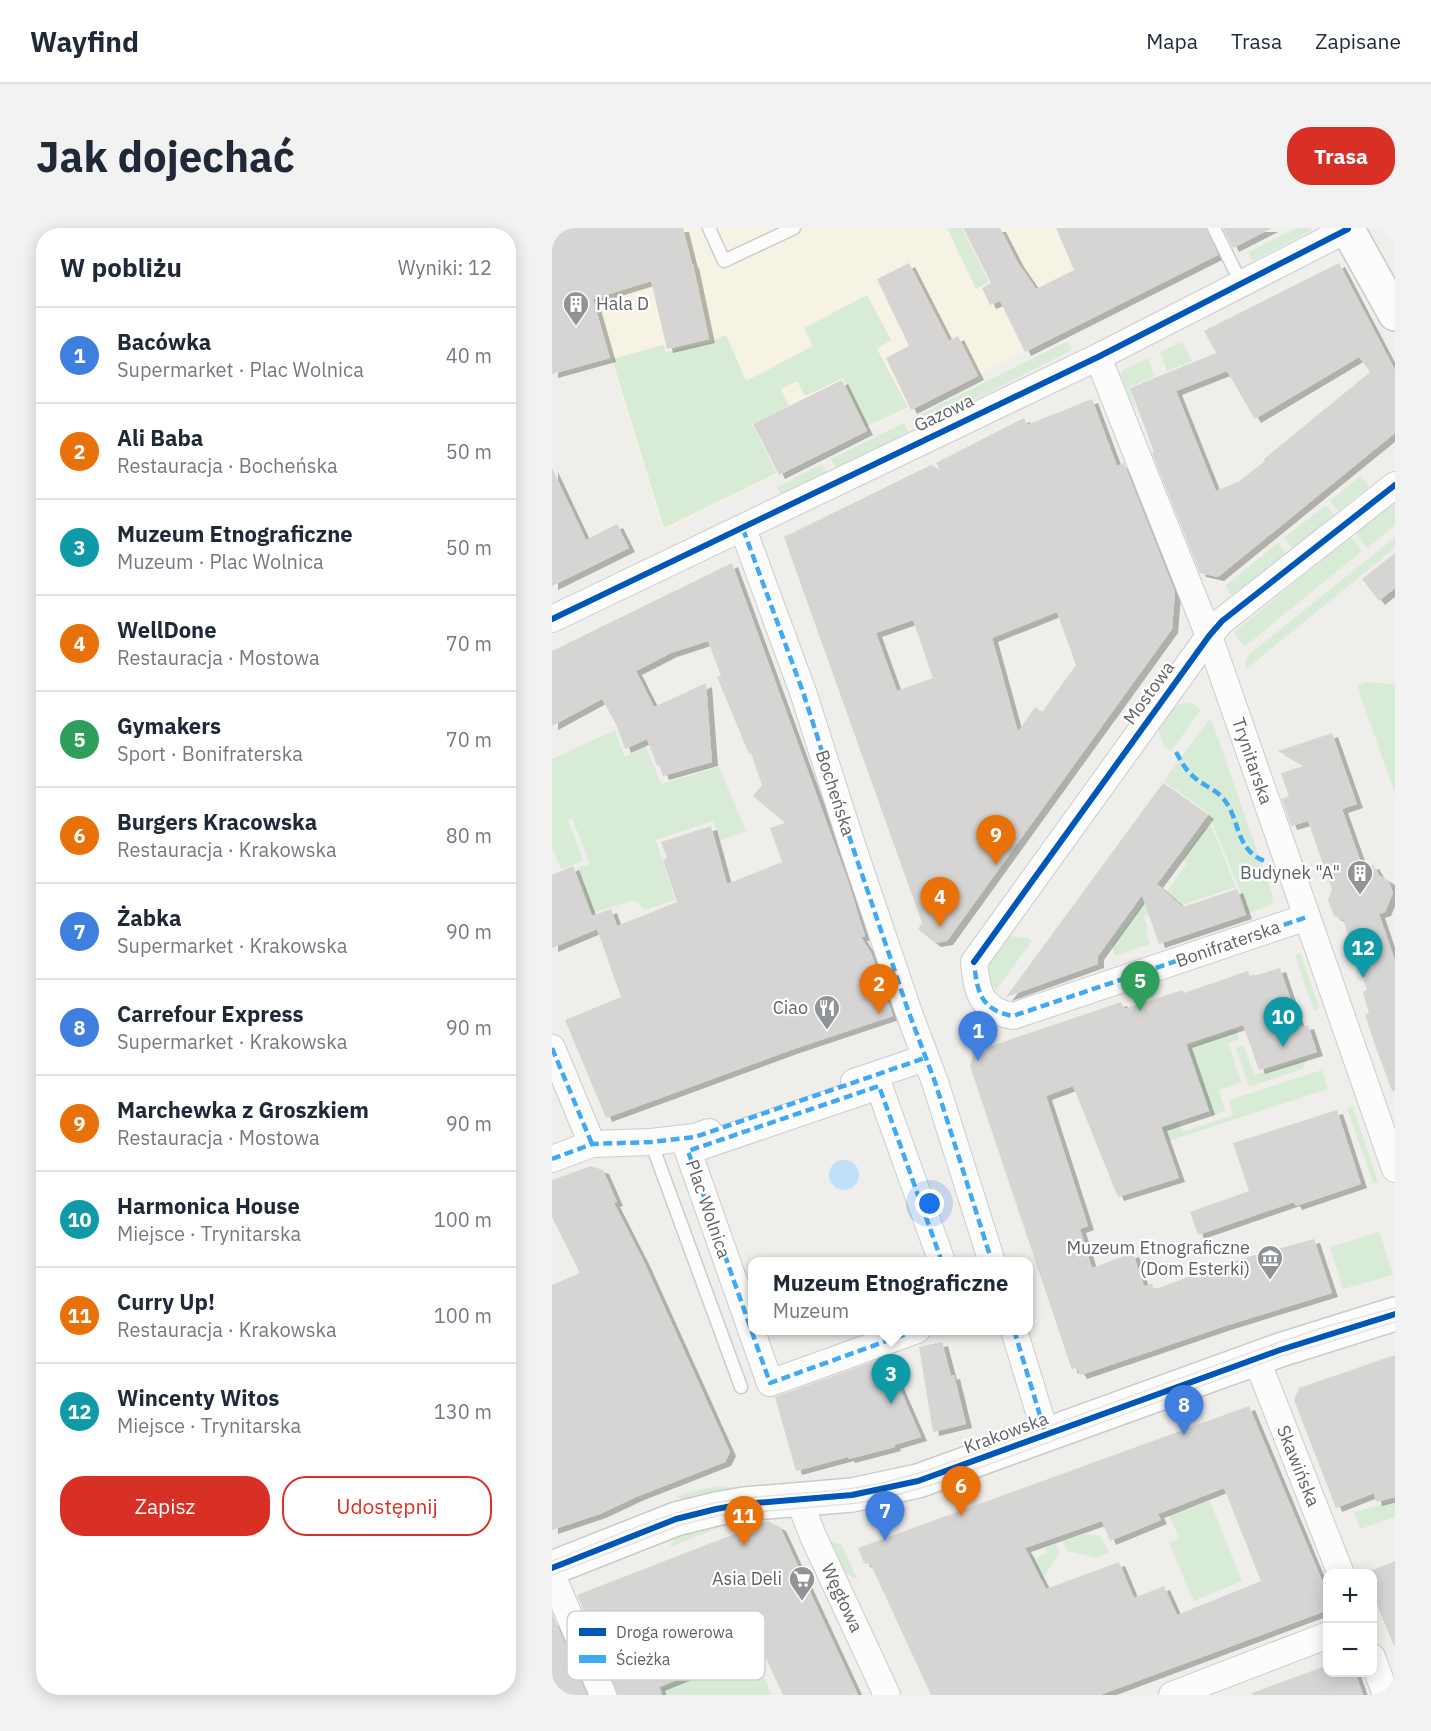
<!DOCTYPE html>
<html lang="pl">
<meta charset="utf-8">
<style>
:root{--surface:#fff;--page:#f2f2f3;--text:#1f2937;--muted:#747a83;--line:#e0e1e3;--accent:#d93025}
body{margin:0;font-family:"IBM Plex Sans",sans-serif;background:var(--page);color:var(--text)}
.controls{position:absolute;right:18px;bottom:18px;display:grid;overflow:hidden;border-radius:12px;box-shadow:0 3px 15px #0003}
.controls button{width:54px;height:54px;display:grid;place-items:center;padding:0;border:0;border-bottom:2px solid var(--line);background:var(--surface);color:var(--text);font:30px sans-serif}
.you{position:absolute;left:378px;top:976px;width:21px;height:21px;margin:-15px;border:4px solid #fff;border-radius:50%;background:#1a73e8;box-shadow:0 0 0 9px #1a73e833}
.badge{display:grid;place-items:center;width:39px;height:39px;border-radius:50%;background:var(--accent);color:#fff;font-size:20px;font-weight:700}
.pin{position:absolute;translate:-50% -50px;filter:drop-shadow(0 2px 3px #0008)}
.pin::after{content:'';position:absolute;top:32px;width:21px;height:18px;background:inherit;clip-path:polygon(0 0,100% 0,50% 100%)}
.popup{position:absolute;left:196px;top:1029px;width:285px;height:78px;box-sizing:border-box;display:grid;place-content:center;border-radius:12px;background:var(--surface);filter:drop-shadow(0 2px 4px #0005);font-size:20px;white-space:nowrap;color:var(--muted)}
.popup b{font-size:22px;color:var(--text)}
.popup::after{content:'';position:absolute;left:50%;top:100%;margin-left:-12px;border:12px solid transparent;border-top-color:var(--surface)}
.list{margin:0;padding:0;list-style:none}
h2{display:flex;justify-content:space-between;align-items:center;height:78px;margin:0;padding:0 24px;font-size:26px}
h2 small{font-size:20px;font-weight:400;color:var(--muted)}
.list li{display:grid;grid-template-columns:39px 1fr auto;gap:18px;align-items:center;box-sizing:border-box;height:96px;padding:0 24px;border-top:2px solid var(--line)}
.list b{display:block;font-size:22px;white-space:nowrap}
.list p{margin:0;font-size:20px;white-space:nowrap;color:var(--muted)}
.list em{font-size:20px;font-style:normal;color:var(--muted)}
.actions{display:flex;gap:12px;padding:18px 24px}
.actions a{flex:1;padding:14px 0;border:2px solid var(--accent);border-radius:24px;text-align:center;font-size:21px;color:var(--accent)}
.actions .main{background:var(--accent);color:#fff}
.map{position:relative;flex:none;width:843px;height:1467px;overflow:hidden;border-radius:24px}
header{display:flex;align-items:center;gap:36px;box-sizing:border-box;height:84px;padding:0 30px;background:var(--surface);border-bottom:2px solid var(--line)}
header strong{font-size:28px}
nav{display:flex;gap:33px;margin-inline-start:auto;font-size:21px}
.intro{display:flex;align-items:center;justify-content:space-between;box-sizing:border-box;height:144px;padding:0 36px}
h1{margin:0;font-size:42px}
.button{padding:15px 27px;border-radius:24px;background:var(--accent);color:#fff;font-size:21px;font-weight:700}
main{display:flex;gap:36px;padding:0 36px}
aside{flex:1;background:var(--surface);border-radius:24px;box-shadow:0 3px 15px #0003}
.map>svg:first-child{display:block}
</style>
<header>
<strong>Wayfind</strong>
<nav><a>Mapa</a><a>Trasa</a><a>Zapisane</a></nav>
</header>
<div class="intro"><h1>Jak dojechać</h1><a class="button">Trasa</a></div>
<main>
<aside>
<h2>W pobliżu<small>Wyniki: 12</small></h2>
<ul class="list">
<li><span class="badge" style="background:#3f7fe0">1</span><div><b>Bacówka</b><p>Supermarket · Plac Wolnica</p></div><em>40 m</em></li>
<li><span class="badge" style="background:#e8710a">2</span><div><b>Ali Baba</b><p>Restauracja · Bocheńska</p></div><em>50 m</em></li>
<li><span class="badge" style="background:#0f9aa8">3</span><div><b>Muzeum Etnograficzne</b><p>Muzeum · Plac Wolnica</p></div><em>50 m</em></li>
<li><span class="badge" style="background:#e8710a">4</span><div><b>WellDone</b><p>Restauracja · Mostowa</p></div><em>70 m</em></li>
<li><span class="badge" style="background:#2e9e5b">5</span><div><b>Gymakers</b><p>Sport · Bonifraterska</p></div><em>70 m</em></li>
<li><span class="badge" style="background:#e8710a">6</span><div><b>Burgers Kracowska</b><p>Restauracja · Krakowska</p></div><em>80 m</em></li>
<li><span class="badge" style="background:#3f7fe0">7</span><div><b>Żabka</b><p>Supermarket · Krakowska</p></div><em>90 m</em></li>
<li><span class="badge" style="background:#3f7fe0">8</span><div><b>Carrefour Express</b><p>Supermarket · Krakowska</p></div><em>90 m</em></li>
<li><span class="badge" style="background:#e8710a">9</span><div><b>Marchewka z Groszkiem</b><p>Restauracja · Mostowa</p></div><em>90 m</em></li>
<li><span class="badge" style="background:#0f9aa8">10</span><div><b>Harmonica House</b><p>Miejsce · Trynitarska</p></div><em>100 m</em></li>
<li><span class="badge" style="background:#e8710a">11</span><div><b>Curry Up!</b><p>Restauracja · Krakowska</p></div><em>100 m</em></li>
<li><span class="badge" style="background:#0f9aa8">12</span><div><b>Wincenty Witos</b><p>Miejsce · Trynitarska</p></div><em>130 m</em></li>
</ul>
<div class="actions"><a class="main">Zapisz</a><a>Udostępnij</a></div>
</aside>
<div class="map">
<svg width="843" height="1467" viewBox="0 0 843 1467">
<defs>
<filter id="shadow"><feDropShadow dx="6" dy="4" stdDeviation="0" flood-color="#0004"/></filter>
</defs>
<rect width="100%" height="100%" fill="#efeeea"/>
<path fill="#f7f3e4" d="M23,0h696l-607,303 -54,-174z"/>
<g fill="#d8ebd6">
<path d="M395,0h15l27,54 -13,7z"/>
<path d="M745,0h14l1,2 -60,31 -4,-9z"/>
<path d="M315,67l24,45 -14,9 31,58 -42,20 -23,-49 -38,18 -8,-15 -16,8 8,17 -37,18 25,49 -113,55 -52,-169 52,-14 2,7 44,-10 16,-7 20,46 67,-35 -9,-18z"/>
<path d="M516,113l4,9 -156,79 -5,-10z"/>
<path d="M630,114l10,19 -25,10 -7,-19z"/>
<path d="M596,130l6,19 -25,10 7,20 -2,1 -13,-33 2,-5z"/>
<path d="M352,195l4,9 -72,36 -5,-9z"/>
<path d="M270,236l5,8 -46,23 -4,-8z"/>
<path d="M809,248l8,10 -31,25 -8,-10z"/>
<path d="M843,274v23l-28,23 -11,-15z"/>
<path d="M774,277l8,10 -42,33 -8,-10z"/>
<path d="M799,309l11,14 -118,96 -10,-15z"/>
<path d="M843,309v11l-150,122 1,-11 5,-6z"/>
<path d="M726,315l8,10 -54,43 -7,-10z"/>
<path d="M813,454l30,2v110l-35,-100 -2,-8z"/>
<path d="M633,475l8,1 8,6 -30,41 -7,-5 -6,-18c7,-11 13,-23 27,-25z"/>
<path d="M657,492l3,1 61,176 -1,7 -25,10 -8,-26 -31,-75 -44,-32z"/>
<path d="M63,502l10,27 21,-11 15,38 58,-17 27,64 -26,10 -7,-20 -57,19 19,60 -30,10 -11,-10 -42,13 -15,-45 13,-4 -18,-46 -4,2 15,41 -22,8 -9,-22v-88z"/>
<path d="M659,597l25,62 -56,19 -13,-15 20,-27 -4,-6 20,-28z"/>
<path d="M595,670l13,13 -16,5 4,13 -3,1 5,14 -36,12 -1,-12z"/>
<path d="M455,708l20,2 5,3 -36,49c-16,-22 -2,-35 11,-54z"/>
<path d="M748,725l19,54 -5,4 -19,-56z"/>
<path d="M684,802l3,9 -11,4 13,39 -22,8 6,21 -13,5 -24,-70z"/>
<path d="M692,818l10,29 54,-17 -6,11 -53,18 -13,-39z"/>
<path d="M770,842l6,19 -160,52 -6,-15 16,-6 4,12 51,-17 -4,-15z"/>
<path d="M801,879l25,75 -5,1 -26,-75z"/>
<path d="M827,1004l14,43 -50,14 -13,-42z"/>
<path d="M164,1258l36,3 -65,13 -11,-6z"/>
<path d="M658,1273l32,80 -48,20 -25,-58 10,-5 -10,-23z"/>
<path d="M843,1273v16l-35,12 -6,-17z"/>
<path d="M189,1291l-71,28 6,-12z"/>
<path d="M534,1306l14,2 9,16 -13,6 -29,-7 -4,-10z"/>
<path d="M276,1313l13,3 17,36 -17,-10z"/>
<path d="M504,1316l3,9 -17,27 -11,-23 3,-1 2,3 11,-6 -2,-5z"/>
<path d="M141,1400l19,43 42,-17 18,41h-108l-3,-6 30,-14 -17,-39z"/>
</g>
<circle fill="#bfe0f9" cx="292" cy="947" r="15"/>
<g fill="#d6d5d3" fill-rule="evenodd" filter="url(#shadow)">
<path d="M0,0h131l9,36h1l16,75 -42,10 -16,-68 -58,18 17,59 -58,16z"/>
<path d="M411,0h37l18,35 18,26 38,-19 -18,-42h150l12,27 -193,97 -25,-51 -10,4 -8,-17 9,-5z"/>
<path d="M671,0h49l-39,20z"/>
<path d="M357,35l40,78 9,-5 20,40 -67,34 -25,-52 23,-12 -32,-67z"/>
<path d="M787,35l56,107v63l-177,144 -18,-4 -48,-120 2,-1 -24,-64 86,-35 -12,-22zM807,129l11,15 -106,87 1,2 -27,21 -22,9 -40,-100 51,-20 28,48z"/>
<path d="M290,152l25,51 -88,44 -26,-51z"/>
<path d="M540,171l25,67 7,-3 51,129 -3,37 -225,312 -12,2 -17,-14 4,-6 -138,-386 147,-72 9,5 -4,-7 88,-45 3,7zM505,384l19,53 -34,47 -7,-5 -17,25 -26,-94zM361,392l20,58 -36,13 -21,-58z"/>
<path d="M0,240l34,72 31,-16 12,24 -77,38z"/>
<path d="M843,325v35l-16,13 -17,-22z"/>
<path d="M180,335l116,318 17,55 -4,1 10,16 22,63 -102,34 -185,68 -41,-98 56,-23 -24,-68 -45,19v-73l21,-9 19,50 19,-7 6,17 60,-24 -14,-42 4,-2 -6,-16 50,-16 16,58 55,-22 -12,-34 15,-5 -32,-27 9,-11 -11,-32 -2,1 -32,-77 4,-1 -13,-35 -37,12 -35,18 18,36 52,-24 6,79 -49,14 -4,-11 -2,1 -10,-27 -22,10 -9,-25 -14,-25 -50,27v-75z"/>
<path d="M780,505l25,71 -15,5 21,59 10,-3 6,10 10,6 4,12 -8,19 -6,2 16,47v130h-3l-17,-46 -10,-31 4,-1 -6,-21 4,-2 -24,-70 -9,-4 -6,-16 4,-10 -24,-69 -17,5 -9,-27 7,-3 -8,-23 23,-7 -26,-15z"/>
<path d="M611,555l45,32 -51,69 26,23 54,-18 9,26 -87,29 -17,-49 -44,61v8l-92,33z"/>
<path d="M728,740l20,59 8,-2 9,27 -58,18 -16,-45 -57,19 23,67 -48,16 18,51 -61,19 -45,-111 -27,10 42,130 -8,3 12,39 41,-15 11,33 8,-2 2,6 65,-25 95,-26 18,54 -107,33 -144,49 -5,-8 -4,3 -102,-304 4,-14 147,-50 3,7 59,-19 1,3 64,-22 2,6z"/>
<path d="M785,882l24,74 -65,22 -2,-4 -96,33 -8,-23 59,-21 -16,-48z"/>
<path d="M39,938l12,4 14,32 -3,1 30,59 86,190 -5,10 -89,35 -36,17 -48,16v-245l28,-12 -28,-56v-37z"/>
<path d="M390,1114l9,34 3,-1 12,49 -33,8 -14,-85z"/>
<path d="M843,1127v142l-19,5 -2,-9 -38,15 -42,-108 5,-12z"/>
<path d="M334,1129l35,80 -27,8 1,2 -46,12 -1,-2 -52,14 -21,-74z"/>
<path d="M697,1178l79,189v15l-228,85h-169l-60,-130 -7,-2 -6,-15zM672,1260l37,93 -84,34 -13,-29 -30,12 -15,-36 -73,27 -21,-41 77,-27 8,20 51,-21 -3,-6z"/>
<path d="M216,1293l12,6 78,168h-75l-21,-45 -50,20 -2,-4 -51,21 3,8h-44l-41,-100z"/>
<path d="M843,1333v85h-1l-22,-53v-19l-7,-1z"/>
<path d="M0,1385l35,82h-35z"/>
<path d="M776,1437v7h27l8,23h-111v-2z"/>
</g>
<g fill="none" stroke-linecap="round" stroke-linejoin="round">
<g stroke="#cbcccc" stroke-width="15">
<g id="lane">
<path d="M157,0l15,33 70,-33"/>
<path d="M662,0l27,55"/>
<path d="M99,914l90,245"/>
</g>
</g>
<g stroke="#cbcccc" stroke-width="28">
<g id="street">
<path d="M546,129l111,279 186,533"/>
<path d="M191,301l60,163 50,156 56,165 26,69 57,180"/>
<path d="M0,391l546,-262 250,-128"/>
<path d="M755,689l-294,99c-33,-6 -36,-25 -39,-54l235,-326 13,-15 173,-136"/>
<path d="M0,820l40,96"/>
<path d="M302,854l71,-24"/>
<path d="M0,931l40,-15 59,-2 44,-5 14,-5"/>
<path d="M365,1102l-147,53 -82,-232 191,-65 63,176"/>
<path d="M462,1102l32,105"/>
<path d="M704,1130l85,216"/>
<path d="M247,1272l14,36 74,159"/>
<path d="M0,1347l51,120"/>
<path d="M820,1429l14,38"/>
<path d="M620,1467l156,-60"/>
</g>
</g>
<g stroke="#cacacb" stroke-width="36">
<g id="secondary">
<path d="M795,0l48,86"/>
<path d="M0,1340l124,-49 40,-10 28,-5 108,-9 66,-14 362,-131 115,-36"/>
</g>
</g>
<use href="#lane" stroke="#fdfcfc" stroke-width="12"/>
<use href="#street" stroke="#fdfcfc" stroke-width="26"/>
<use href="#secondary" stroke="#fdfcfc" stroke-width="33"/>
<g stroke="#e4e4e4" stroke-width="1.5">
<path d="M0,1333c55,-21 110,-48 168,-59 46,-9 94,-7 140,-15 23,-3 44,-10 66,-16l351,-128 51,-17 67,-18"/>
<path d="M0,1347l128,-50 41,-10 137,-12 31,-6 49,-14 344,-127 113,-34"/>
</g>
<g stroke="#3fa9f5" stroke-width="4.5" stroke-dasharray="9 4.5" stroke-linecap="butt">
<path d="M191,301l60,163 50,156 56,165 26,69 57,180"/>
<path d="M624,524c5,9 10,19 19,26 8,7 19,11 27,19 19,21 12,53 43,64"/>
<path d="M425,730l-3,4c3,29 6,48 39,54l294,-99"/>
<path d="M0,820l40,96"/>
<path d="M0,931l40,-15 59,-2 44,-5 230,-79"/>
<path d="M365,1102l-147,53 -82,-232 191,-65 63,176"/>
<path d="M462,1102l32,105"/>
</g>
<g stroke="#fff" stroke-width="10">
<g id="cycleway">
<path d="M0,391l546,-262 250,-128 -1,-1"/>
<path d="M422,734l235,-326 13,-15 173,-136"/>
<path d="M0,1340l124,-49 40,-10 28,-5 108,-9 66,-14 362,-131 115,-36"/>
</g>
</g>
<use href="#cycleway" stroke="#0057b8" stroke-width="6"/>
</g>
<defs>
<g id="building-pin" transform="scale(1.35)"><path d="M0 17L-7.5 6A9.5 9.5 0 1 1 7.5 6Z" fill="#919496" stroke="#fff"/><path d="M-4-6H4V6H1V3H-1V6H-4ZM-2.5-4.3h1.7v1.8h-1.7ZM.8-4.3h1.7v1.8H.8ZM-2.5-1h1.7V.8h-1.7ZM.8-1h1.7V.8H.8Z" fill="#fff"/></g>
<g id="restaurant-pin" transform="scale(1.35)"><path d="M0 17L-7.5 6A9.5 9.5 0 1 1 7.5 6Z" fill="#919496" stroke="#fff"/><path d="M-5-6h1v4h1v-4h1v4h1v-4h1v5L-1.5 .5V6h-2V.5L-5-1ZM5-6V6H3V1.5H1.5Q1.5-4 5-6Z" fill="#fff"/></g>
<g id="museum-pin" transform="scale(1.35)"><path d="M0 17L-7.5 6A9.5 9.5 0 1 1 7.5 6Z" fill="#919496" stroke="#fff"/><path d="M0-6L6-3V-2H-6V-3ZM-5-1h2V3h-2ZM-1-1h2V3h-2ZM3-1h2V3H3ZM-6 4H6V6H-6Z" fill="#fff"/></g>
<g id="supermarket-pin" transform="scale(1.35)"><path d="M0 17L-7.5 6A9.5 9.5 0 1 1 7.5 6Z" fill="#919496" stroke="#fff"/><path d="M-6-5.5h2.5l.6 2H6L4.5 2H-2.5L-4.4-4H-6ZM-1.5 3.2a1.3 1.3 0 1 0 .1 0ZM3 3.2a1.3 1.3 0 1 0 .1 0Z" fill="#fff"/></g>
</defs>
<g fill-rule="evenodd">
<use href="#building-pin" x="24" y="76"/>
<use href="#building-pin" x="808" y="645"/>
<use href="#restaurant-pin" x="275" y="780"/>
<use href="#museum-pin" x="718" y="1030"/>
<use href="#supermarket-pin" x="250" y="1351"/>
</g>
<g text-anchor="middle" stroke-width="4.5" stroke-linejoin="round" paint-order="stroke">
<g font-size="18" fill="#5f6368" stroke="#fff" text-anchor="end">
<text x="44" y="82" text-anchor="start">Hala D</text>
<text x="788" y="651">Budynek "A"</text>
<text x="256" y="786">Ciao</text>
<text x="698" y="1026">Muzeum Etnograficzne<tspan x="698" dy="21">(Dom Esterki)</tspan></text>
<text x="230" y="1357">Asia Deli</text>
</g>
<g font-size="18" fill="#5f6368" stroke="#fff">
<text transform="translate(392 185) rotate(-26)" y="6">Gazowa</text>
<text transform="translate(597 465) rotate(-54)" y="6">Mostowa</text>
<text transform="translate(700 533) rotate(71)" y="6">Trynitarska</text>
<text transform="translate(283 565) rotate(72)" y="6">Bocheńska</text>
<text transform="translate(676 716) rotate(-19)" y="6">Bonifraterska</text>
<text transform="translate(156 981) rotate(71)" y="6">Plac Wolnica</text>
<text transform="translate(454 1205) rotate(-20)" y="6">Krakowska</text>
<text transform="translate(746 1238) rotate(68)" y="6">Skawińska</text>
<text transform="translate(290 1370) rotate(65)" y="6">Węgłowa</text>
</g>
</g>
<rect x="15" y="1383" width="198" height="69" rx="9" fill="#fff" stroke="#cfd0d2" stroke-width="1.5"/>
<rect x="27" y="1400" width="27" height="8" fill="#0057b8"/>
<rect x="27" y="1427" width="27" height="8" fill="#3fa9f5"/>
<g font-size="16" fill="#5f6368">
<text x="64" y="1410">Droga rowerowa</text>
<text x="64" y="1437">Ścieżka</text>
</g>
</svg>
<div class="controls">
<button>+</button>
<button>−</button>
</div>
<div class="you"></div>
<div class="pin badge" style="left:426px;top:833px;background:#3f7fe0">1</div>
<div class="pin badge" style="left:327px;top:786px;background:#e8710a">2</div>
<div class="pin badge" style="left:339px;top:1176px;background:#0f9aa8">3</div>
<div class="popup"><b>Muzeum Etnograficzne</b>Muzeum</div>
<div class="pin badge" style="left:388px;top:699px;background:#e8710a">4</div>
<div class="pin badge" style="left:588px;top:783px;background:#2e9e5b">5</div>
<div class="pin badge" style="left:409px;top:1288px;background:#e8710a">6</div>
<div class="pin badge" style="left:333px;top:1313px;background:#3f7fe0">7</div>
<div class="pin badge" style="left:632px;top:1207px;background:#3f7fe0">8</div>
<div class="pin badge" style="left:444px;top:637px;background:#e8710a">9</div>
<div class="pin badge" style="left:731px;top:819px;background:#0f9aa8">10</div>
<div class="pin badge" style="left:192px;top:1318px;background:#e8710a">11</div>
<div class="pin badge" style="left:811px;top:750px;background:#0f9aa8">12</div>
</div>
</main>
